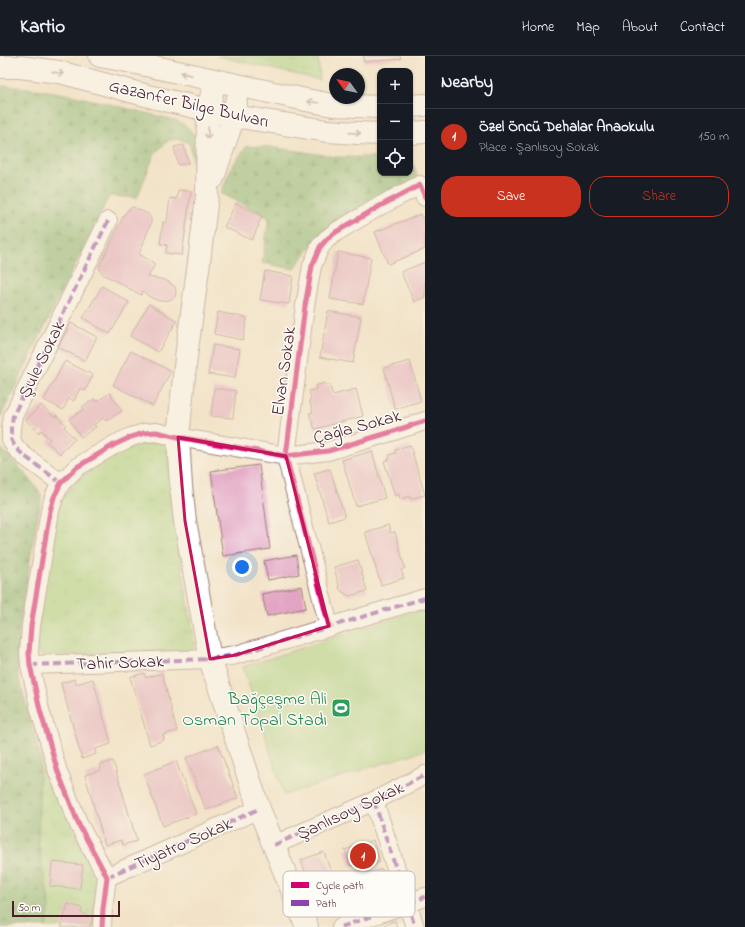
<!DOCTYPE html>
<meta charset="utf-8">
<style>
:root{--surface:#171b24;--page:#20242c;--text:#f1f3f6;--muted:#9ea1a6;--line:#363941;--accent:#c8321e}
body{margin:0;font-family:"Indie Flower",sans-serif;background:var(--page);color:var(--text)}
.controls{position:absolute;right:12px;top:12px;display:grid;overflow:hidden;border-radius:8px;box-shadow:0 1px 3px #0004}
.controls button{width:36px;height:36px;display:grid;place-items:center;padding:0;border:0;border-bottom:1px solid var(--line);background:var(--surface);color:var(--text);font:20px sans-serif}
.compass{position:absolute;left:329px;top:12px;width:36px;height:36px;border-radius:50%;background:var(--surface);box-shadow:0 1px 3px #0004;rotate:303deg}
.scale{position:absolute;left:12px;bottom:10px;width:108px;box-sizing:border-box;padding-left:4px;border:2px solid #4a1f2b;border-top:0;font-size:11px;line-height:14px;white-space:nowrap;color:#4a1f2b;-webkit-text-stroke:3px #fdfcf7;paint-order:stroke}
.you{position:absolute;left:242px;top:511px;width:14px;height:14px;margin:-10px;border:3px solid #fff;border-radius:50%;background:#1a73e8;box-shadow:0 0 0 6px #1a73e833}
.badge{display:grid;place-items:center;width:26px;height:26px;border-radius:50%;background:var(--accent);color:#fff;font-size:13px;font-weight:700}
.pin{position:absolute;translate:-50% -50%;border:2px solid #fff;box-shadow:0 1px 4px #0006}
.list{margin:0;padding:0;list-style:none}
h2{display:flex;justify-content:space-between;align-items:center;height:52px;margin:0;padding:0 16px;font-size:17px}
h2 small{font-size:13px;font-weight:400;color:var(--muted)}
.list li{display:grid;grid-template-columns:26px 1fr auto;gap:12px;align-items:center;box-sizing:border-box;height:56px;padding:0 16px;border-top:1px solid var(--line)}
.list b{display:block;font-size:15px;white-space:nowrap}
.list p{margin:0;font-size:13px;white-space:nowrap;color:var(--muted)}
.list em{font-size:13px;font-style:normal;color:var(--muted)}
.actions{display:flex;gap:8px;padding:12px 16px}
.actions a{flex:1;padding:9px 0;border:1px solid var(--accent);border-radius:16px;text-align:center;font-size:14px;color:var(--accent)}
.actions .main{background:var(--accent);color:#fff}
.icon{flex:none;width:22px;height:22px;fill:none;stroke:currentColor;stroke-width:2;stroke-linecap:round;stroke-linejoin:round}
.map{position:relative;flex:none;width:425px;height:871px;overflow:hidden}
header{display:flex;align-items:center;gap:24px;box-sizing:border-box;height:56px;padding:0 20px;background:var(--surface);border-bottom:1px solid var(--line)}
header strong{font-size:19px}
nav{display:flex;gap:22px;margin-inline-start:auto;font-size:14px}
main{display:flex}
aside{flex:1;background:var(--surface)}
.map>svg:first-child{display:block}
</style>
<header>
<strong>Kartio</strong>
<nav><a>Home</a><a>Map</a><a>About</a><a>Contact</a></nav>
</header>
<main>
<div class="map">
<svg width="425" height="871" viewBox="0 0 425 871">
<defs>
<pattern id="grass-tufts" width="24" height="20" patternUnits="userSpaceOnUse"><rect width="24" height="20" fill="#a6d684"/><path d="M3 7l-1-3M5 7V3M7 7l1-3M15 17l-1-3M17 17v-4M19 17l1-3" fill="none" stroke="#90b772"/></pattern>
<pattern id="forest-firs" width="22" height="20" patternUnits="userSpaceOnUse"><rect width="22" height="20" fill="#84b772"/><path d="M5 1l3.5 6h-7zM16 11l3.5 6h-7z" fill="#6e945e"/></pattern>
</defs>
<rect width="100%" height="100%" fill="#fdfcf7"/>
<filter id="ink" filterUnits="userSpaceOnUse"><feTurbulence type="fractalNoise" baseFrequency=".025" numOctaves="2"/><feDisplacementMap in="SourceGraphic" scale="8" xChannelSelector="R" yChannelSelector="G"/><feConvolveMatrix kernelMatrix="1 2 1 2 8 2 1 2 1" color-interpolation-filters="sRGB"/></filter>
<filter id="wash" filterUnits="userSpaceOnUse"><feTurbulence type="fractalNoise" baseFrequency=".012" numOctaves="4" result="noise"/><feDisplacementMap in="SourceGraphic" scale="16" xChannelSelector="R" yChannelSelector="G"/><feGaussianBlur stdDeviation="0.9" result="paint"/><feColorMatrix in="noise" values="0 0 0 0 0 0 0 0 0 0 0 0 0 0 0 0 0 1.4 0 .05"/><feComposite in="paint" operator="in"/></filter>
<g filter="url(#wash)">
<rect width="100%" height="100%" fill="#f2e3c8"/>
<g fill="url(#grass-tufts)" stroke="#787a58">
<path d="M217,0h101l2,24z"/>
<path d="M152,387h16l2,52 25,150 -3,6 -150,5 -5,-4 -1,-11 19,-128 11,-19 12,-15 23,-17 23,-13z"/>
<path d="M40,699l37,83 23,38 -6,33v18h-48l4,-20 -12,-65z"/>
</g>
<g fill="url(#forest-firs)" stroke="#676b4e">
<path d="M0,30c59,2 117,21 175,34 4,2 9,4 12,7 11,8 11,24 11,37l-5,-2 -3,-18 -10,-5 -11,1 -14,13 -18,45 -28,-2 -109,222z"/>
<path d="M247,90l24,1 66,10h43v16h30v-13l3,1 5,18 -86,44 -17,18 -21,28 -32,-6 7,-45 -48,-25 11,-27z"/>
<path d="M0,391c16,17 30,29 42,50l-8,38 -15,96 -1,44 22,80 -2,87 12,65 -4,20h-46z"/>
</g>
<path fill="#a6d684" stroke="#787a58" d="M425,552v142l-141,45 -41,-128z"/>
<g id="blocks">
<g fill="#e2a4c3">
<path d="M363,0h37l1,3 -37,3z"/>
<path d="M184,89l4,18 -10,2 -4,-18z"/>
<path d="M178,134l13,1 -9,64 -16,-2 1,-8 -7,-1 3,-22h4l3,-24 7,1z"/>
<path d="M236,147l26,13 -4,9h1l-7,15 -28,-13z"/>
<path d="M133,151l15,7 3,4v5l-12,31 16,10 -7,13 13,2 8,3 6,5 1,5 -1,5 -6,3 -10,1 -7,-3 -5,-3 -4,-4 -2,4 -38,-21 -3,-3 -1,-4 2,-4 23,-48 5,-6z"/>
<path d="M421,158l4,11v24l-37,15 -13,-32z"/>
<path d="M338,196l33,6 -8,46 -33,-5z"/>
<path d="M425,206v35l-11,5 -13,-30z"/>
<path d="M265,215l28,5 -4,28 -29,-4z"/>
<path d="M102,230l27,16 -19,32 -27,-16z"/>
<path d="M149,248l28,17 -19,31 -28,-16z"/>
<path d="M328,255l33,6 -8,46 -33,-6z"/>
<path d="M218,256l29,6 -4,22 -29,-6z"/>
<path d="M71,267l26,14 -12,24 -27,-14z"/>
<path d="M213,289l27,4 -5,29 -27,-4z"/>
<path d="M131,295l40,20 -18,35 -40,-21z"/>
<path d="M65,305l28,14 -8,16 -5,-3 -6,13 -5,-3 -6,12 -19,-10z"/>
<path d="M410,305l11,40 -26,8 -11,-41z"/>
<path d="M325,327l1,3 3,-1 4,10 23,-6 7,27 -48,13 -6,-16 4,-1 -4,-12 2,-1 -2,-8 7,-2 -1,-3z"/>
<path d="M214,332l22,3 -3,27 -22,-2z"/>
<path d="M110,337l12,18 -16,10 -2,-3 -10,6 2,3 -15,10 -12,-18 15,-10 -2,-2 12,-8 2,3z"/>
<path d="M41,349l13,12 2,-2 10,10 -2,2 11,12 -15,15 -13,-12 3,-3 -9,-9 -2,3 -13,-13z"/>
<path d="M410,389l15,50 -15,4 -1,-3 -9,3 -1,-5 -4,2 -11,-35 6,-2 -1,-4 7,-2 -1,-3z"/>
<path d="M372,395l13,47 -29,8 -14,-46z"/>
<path d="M259,409l11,84 -47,7 -12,-85z"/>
<path d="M330,413l15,48 -16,5 -15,-49z"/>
<path d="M388,469l2,8 5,-1 10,36 -4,2 3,8 -23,7 -16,-53z"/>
<path d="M296,499l3,19 -31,6 -4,-19z"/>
<path d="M358,504l9,31 -18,5 -9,-6 -6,-23z"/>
<path d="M302,530l4,22 -39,8 -5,-22z"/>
<path d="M144,617l2,5 16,-5 15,58 -14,4 1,5 -14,5 -20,-68z"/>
<path d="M75,623l1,5 17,-5 18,65 -16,5 1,5 -14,5 -21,-76z"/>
<path d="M218,689l20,53 -32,12 -20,-52z"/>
<path d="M113,705l24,80 -14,4 -2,-5 -16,5 -20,-70 16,-5 -1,-5z"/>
<path d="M176,705l20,53 -33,12 -19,-52z"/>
<path d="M373,784l7,22 -18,5 -2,-4 -10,3 -5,-16z"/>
<path d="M324,796l17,49 -22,8 -18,-49z"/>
<path d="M52,806l31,3 -3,24 -30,-3z"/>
<path d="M382,813l6,19 -33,11 -6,-19z"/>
<path d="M68,848l14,4 -1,5 12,4 -3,10h-29z"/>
<path d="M395,865l2,6h-18z"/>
</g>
</g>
</g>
<g filter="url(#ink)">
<use href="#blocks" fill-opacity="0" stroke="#9e817a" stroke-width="1"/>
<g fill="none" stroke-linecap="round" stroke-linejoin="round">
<g stroke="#9e817a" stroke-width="20">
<g id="minor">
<path d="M61,427l-38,-28 -8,-8 -4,-8v-11l2,-12 95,-195"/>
<path d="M329,570l-43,-170 19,-150 7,-40 8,-19 7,-8 9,-7 44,-26 40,-21 5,12"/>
<path d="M30,609l180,-6 26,-4 189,-57"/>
<path d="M374,745l41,126"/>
<path d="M274,789l100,-44 51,-26"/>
<path d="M107,821l152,-68"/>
<path d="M102,871l1,-18 4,-32 -28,-52 -21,-53 -18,-62 -10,-45 -1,-12 2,-27 19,-115 4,-14 7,-14 16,-16 37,-22 17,-8 13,-4 12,-1 22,5 108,19 42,-5 60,-18 37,-12"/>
<path d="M341,871l84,-30"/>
</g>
</g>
<g stroke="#9e817a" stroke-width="24">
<g id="major">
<path d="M100,0l32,6 174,38 27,5 47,2"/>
<path d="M0,11h20l39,5 97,26 78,18 93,15 31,2 22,1"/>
<path d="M215,25l-7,29 -1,86 -8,66 -13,95 -8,80 3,49 4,35 25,138 49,150 48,118"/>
<path d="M410,50l15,-1"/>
<path d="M410,77l15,-1"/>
<path d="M213,122l21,-62 2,-14"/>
</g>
</g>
<use href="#minor" stroke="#fff" stroke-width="18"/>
<use href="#major" stroke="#fff" stroke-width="22"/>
<g stroke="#8e44ad" stroke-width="4" stroke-dasharray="8 4" stroke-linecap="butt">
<path d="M61,427l-38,-28 -8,-8 -4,-8v-11l2,-12 95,-195"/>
<path d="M30,609l180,-6 26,-4 189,-57"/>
<path d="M374,745l41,126"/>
<path d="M274,789l100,-44 51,-26"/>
<path d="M107,821l152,-68"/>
<path d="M341,871l84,-30"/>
</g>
<g stroke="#fdfcf7" stroke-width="8">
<g id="cycleway">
<path d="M329,570l-43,-170 19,-150 7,-40 8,-19 7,-8 9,-7 44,-26 40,-21 5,12"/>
<path d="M102,871l1,-18 4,-32 -28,-52 -21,-53 -18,-62 -10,-45 -1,-12 2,-27 19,-115 4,-14 7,-14 16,-16 37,-22 17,-8 13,-4 12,-1 22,5 108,19 42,-5 60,-18 37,-12"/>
</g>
</g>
<use href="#cycleway" stroke="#d6006c" stroke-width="5"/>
</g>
<defs><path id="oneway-shaft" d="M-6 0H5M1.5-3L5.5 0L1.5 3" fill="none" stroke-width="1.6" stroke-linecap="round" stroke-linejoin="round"/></defs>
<g stroke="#ae9aa0">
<use href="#oneway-shaft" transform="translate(58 17) rotate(12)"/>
<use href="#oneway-shaft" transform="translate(186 18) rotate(-167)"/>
<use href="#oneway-shaft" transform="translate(313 46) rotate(-170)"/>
<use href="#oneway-shaft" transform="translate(208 77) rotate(92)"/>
<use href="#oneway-shaft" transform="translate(355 77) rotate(4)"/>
</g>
</g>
<path d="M0 0H425V871H0ZM178,381l108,19 43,170 -93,29 -26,4 -25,-138z" fill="#f2e3c8" fill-opacity=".55" fill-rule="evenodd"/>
<path fill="none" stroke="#c2185b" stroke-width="3" stroke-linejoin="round" d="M178,381l108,19 43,170 -93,29 -26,4 -25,-138z"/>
<defs>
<g id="stadium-square" transform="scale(1)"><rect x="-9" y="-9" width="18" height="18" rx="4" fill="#2e9e5b" stroke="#fdfcf7"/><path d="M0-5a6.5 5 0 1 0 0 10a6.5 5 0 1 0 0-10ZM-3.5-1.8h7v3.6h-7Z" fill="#fff"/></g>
</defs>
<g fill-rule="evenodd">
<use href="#stadium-square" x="341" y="652"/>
</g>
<g text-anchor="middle" stroke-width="3" stroke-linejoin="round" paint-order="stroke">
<g font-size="18" fill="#4a1f2b" stroke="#fdfcf7">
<text transform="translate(189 47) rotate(13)" y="6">Gazanfer Bilge Bulvarı</text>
<text transform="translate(41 303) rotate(-64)" y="6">Şule Sokak</text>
<text transform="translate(283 315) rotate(-82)" y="6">Elvan Sokak</text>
<text transform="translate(357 370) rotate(-15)" y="6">Çağla Sokak</text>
<text transform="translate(120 606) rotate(-2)" y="6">Tahir Sokak</text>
<text transform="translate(350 754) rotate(-25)" y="6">Şanlısoy Sokak</text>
<text transform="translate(183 787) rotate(-24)" y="6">Tiyatro Sokak</text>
</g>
<g font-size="18" fill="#27864d" stroke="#fdfcf7" text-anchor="end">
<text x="327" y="648">Bağçeşme Ali<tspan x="327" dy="21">Osman Topal Stadı</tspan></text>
</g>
</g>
<rect x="283" y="815" width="132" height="46" rx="6" fill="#fdfcf7" stroke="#c7baba" stroke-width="1"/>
<rect x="291" y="826" width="18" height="6" fill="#d6006c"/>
<rect x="291" y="844" width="18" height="6" fill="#8e44ad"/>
<g font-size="11" fill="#4a1f2b">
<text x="316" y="833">Cycle path</text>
<text x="316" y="851">Path</text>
</g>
</svg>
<div class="controls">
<button>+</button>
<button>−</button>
<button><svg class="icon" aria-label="locate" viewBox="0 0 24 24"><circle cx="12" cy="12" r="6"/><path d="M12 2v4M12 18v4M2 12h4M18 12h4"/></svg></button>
</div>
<svg class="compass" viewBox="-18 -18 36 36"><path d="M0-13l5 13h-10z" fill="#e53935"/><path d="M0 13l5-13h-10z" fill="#9ea1a6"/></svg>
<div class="scale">50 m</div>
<div class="you"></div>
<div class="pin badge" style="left:363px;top:800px">1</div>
</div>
<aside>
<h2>Nearby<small></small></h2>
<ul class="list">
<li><span class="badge">1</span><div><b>Özel Öncü Dehalar Anaokulu</b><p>Place · Şanlısoy Sokak</p></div><em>150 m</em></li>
</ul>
<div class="actions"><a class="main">Save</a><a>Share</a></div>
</aside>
</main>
